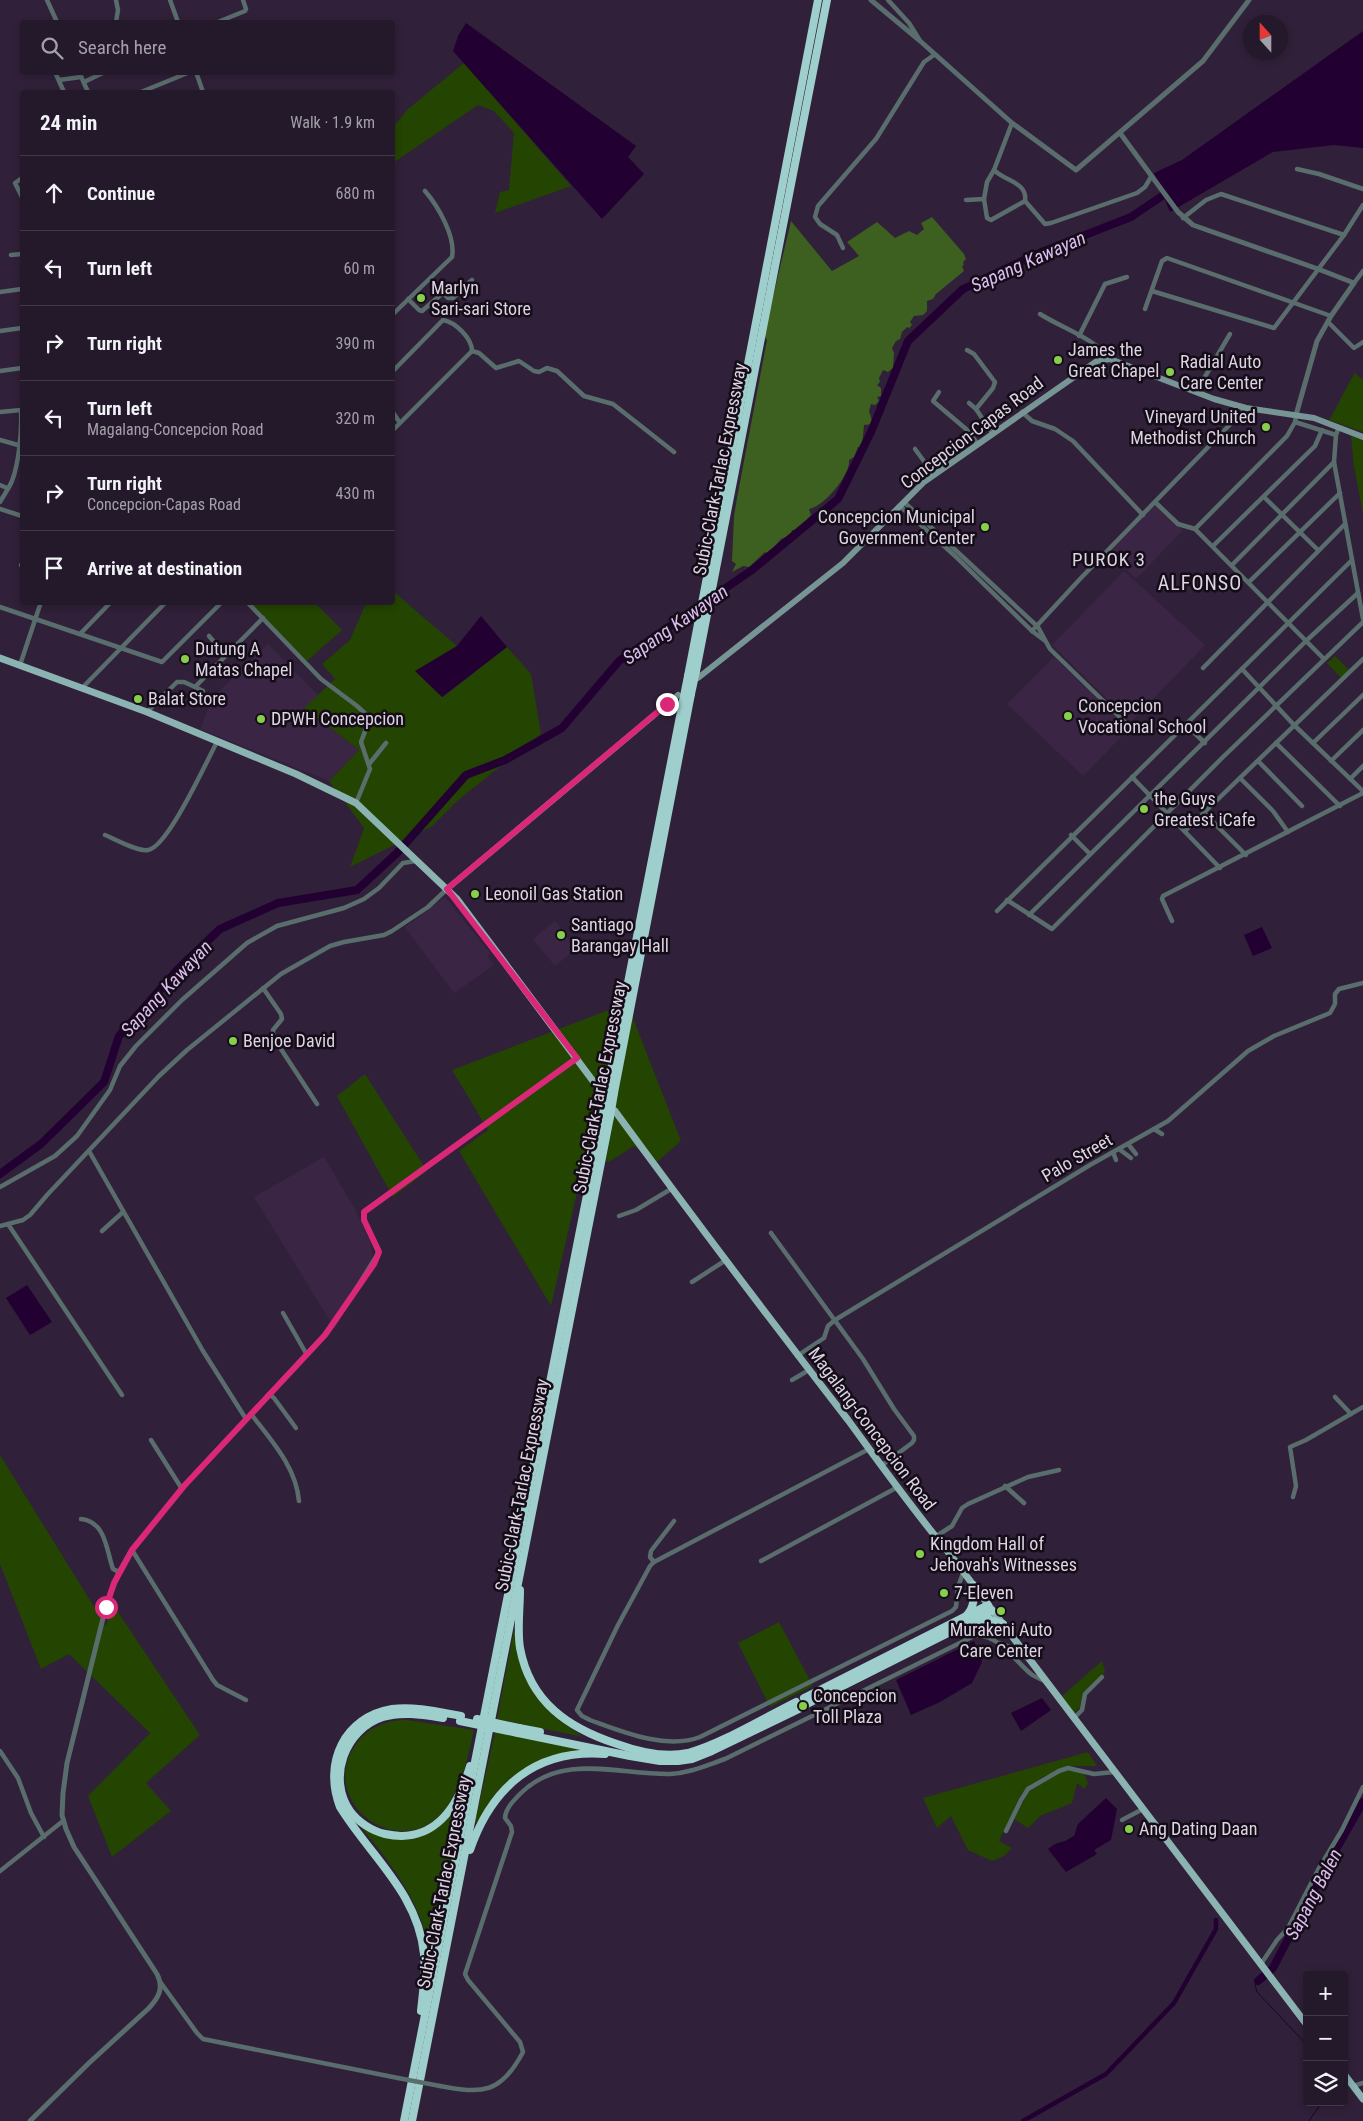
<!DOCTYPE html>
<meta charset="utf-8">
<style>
:root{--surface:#24182b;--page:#302537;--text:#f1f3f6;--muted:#a3a0a9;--line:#413747}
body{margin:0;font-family:"Roboto Condensed",sans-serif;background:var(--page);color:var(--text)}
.controls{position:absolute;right:15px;bottom:15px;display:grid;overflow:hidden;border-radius:5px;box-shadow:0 2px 8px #0003}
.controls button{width:45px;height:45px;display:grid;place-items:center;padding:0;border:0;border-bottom:1px solid var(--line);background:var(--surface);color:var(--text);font:25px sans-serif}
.compass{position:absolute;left:1243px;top:15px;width:45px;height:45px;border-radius:50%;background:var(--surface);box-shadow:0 2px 8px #0003;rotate:339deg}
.stop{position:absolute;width:15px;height:15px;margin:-11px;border:4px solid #db2777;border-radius:50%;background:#fff}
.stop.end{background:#db2777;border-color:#fff;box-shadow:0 1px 5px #0008}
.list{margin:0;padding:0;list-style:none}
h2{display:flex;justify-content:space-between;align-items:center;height:65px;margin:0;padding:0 20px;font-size:21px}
h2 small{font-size:16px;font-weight:400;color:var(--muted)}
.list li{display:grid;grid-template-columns:32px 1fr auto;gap:15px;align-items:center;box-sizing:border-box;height:75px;padding:0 20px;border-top:1px solid var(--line)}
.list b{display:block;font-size:19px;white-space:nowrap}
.list p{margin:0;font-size:16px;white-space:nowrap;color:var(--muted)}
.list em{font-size:16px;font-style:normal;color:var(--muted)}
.icon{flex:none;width:28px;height:28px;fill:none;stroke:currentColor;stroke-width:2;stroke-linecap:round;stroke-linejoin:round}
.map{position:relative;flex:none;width:1363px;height:2121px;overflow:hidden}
.search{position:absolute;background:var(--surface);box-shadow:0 2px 8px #0003;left:20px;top:20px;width:375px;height:55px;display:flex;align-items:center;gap:12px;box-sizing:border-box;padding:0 18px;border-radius:5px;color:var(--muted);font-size:19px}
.panel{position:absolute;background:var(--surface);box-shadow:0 2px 8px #0003;left:20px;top:90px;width:375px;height:515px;border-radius:5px}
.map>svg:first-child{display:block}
</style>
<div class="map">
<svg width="1363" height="2121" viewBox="0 0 1363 2121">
<rect width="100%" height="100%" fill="#302039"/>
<g fill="#3a2545">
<path d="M1156,504l27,26 -47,49 -27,-26z"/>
<path d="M1124,571l81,74 -74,77 -79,-77z"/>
<path d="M268,644l50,51 -14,14 55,41 -30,31 -129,-52 13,-32z"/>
<path d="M1054,657l75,72 -46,47 -76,-72z"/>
<path d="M445,897l45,56 -3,3 7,9 -40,28 -49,-66z"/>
<path d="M555,921l21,28 -21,17 -22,-27z"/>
<path d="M324,1157l32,54 15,33 2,14 -38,71 -81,-132z"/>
</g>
<g fill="#244401">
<path d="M464,63l107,123 -76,27 5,-21 9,-2 5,-57 -20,-22 -16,-6 -85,58v-36l15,-18z"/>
<path d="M1355,373l8,7v52l-34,-12c10,-16 16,-32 26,-47z"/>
<path d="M1351,436l12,4v74l-9,-48z"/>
<path d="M393,591l64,55 -41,26 27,25 64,-50 24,27 10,60 -84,67 -25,25 -82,41 14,-39 -35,-47 30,-31 -55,-42 31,-29 -13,-15 28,-24 16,-37 26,-1z"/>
<path d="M250,603h65l27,27 -35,31z"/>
<path d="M1335,656l14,14 -8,8 -14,-15z"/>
<path d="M627,1003l54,138 -24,21 -23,-16 -25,16 -23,-8 -35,152 -92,-155 29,-21 -36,-60z"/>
<path d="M365,1074l62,97 -34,26 -56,-101z"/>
<path d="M0,1455l106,171 6,-23 88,132 -54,48 25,28 -59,46 -24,-61 62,-63 -81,-79 -28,15 -41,-105z"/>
<path d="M779,1622l34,64 -43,21 -32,-64z"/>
<path d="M514,1630l22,64 17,21 30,22 -86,-18z"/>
<path d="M1102,1661l3,11 -22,21 -3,14 -6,6 -12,-17z"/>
<path d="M406,1720l68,10c-6,27 -12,55 -28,78 -44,59 -133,-7 -89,-65 11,-16 30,-23 49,-23z"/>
<path d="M495,1732l86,16v3c-53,14 -77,20 -104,72l-2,-1z"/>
<path d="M1088,1752l9,14h-30l-24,11 -22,17 -22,47 13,7 -8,8 -12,5 -24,-11 -17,-34 -14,12 -14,-30z"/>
<path d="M1069,1770l15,3 4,10 -4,6 -7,-6 -5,20 -32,13 -12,12 -14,-9 14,-27 34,-21z"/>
<path d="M462,1795h2l-33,167c-6,-55 -37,-95 -71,-136 45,25 78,16 102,-31z"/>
</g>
<path fill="#3d6020" d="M932,217l32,37 2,5 -3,3 1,3 -2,1 2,5 -28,23 -3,5 -6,2v10l-4,4 -9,1 -4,6 2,3 -3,3 -2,-1 -5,5 -2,7 -4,2 -4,7 2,5 -1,15 -5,4 -5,-2 -4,8 1,4 -3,3 4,3v8l-4,1 2,4 -4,4 -4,-1 -2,7 4,13 -9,1 -2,22h-4l-4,10 -5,3c2,14 -25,47 -40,49l2,6 -14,15h-5l-1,5 -10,4 -13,15 -3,-2 -16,15 -6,-1 -11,6 4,-8 -4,-3 2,-45 3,-18 30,-158 -3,-5 27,-114 41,50 27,-15 -12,-14 30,-20 18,16 14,-7 8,4 7,-6 -3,-6z"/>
<g fill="#220031">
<path d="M466,23l170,123 -8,11 16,17 -42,45 -149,-168 5,-15z"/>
<path d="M1363,31v117l-29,-3 -61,7 -103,60 -16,-39 28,-13z"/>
<path d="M481,616l26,31 -65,50 -27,-26 42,-25z"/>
<path d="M1262,927l10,21 -19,8 -9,-21z"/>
<path d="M27,1285l25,37 -22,13 -24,-37z"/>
<path d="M974,1641l8,21 -10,21 -32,19 -29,13 -15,-35z"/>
<path d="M1042,1698l9,12 -30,21 -10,-18z"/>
<path d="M1106,1798l11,11 -6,31 -17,10 3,4 -31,18 -18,-23 7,-5 10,-3 9,-5 4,-12z"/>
</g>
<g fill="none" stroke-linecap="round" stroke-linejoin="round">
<g stroke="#220031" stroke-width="1">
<path d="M1258,1981l-3,4 2,7 50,53"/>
<path d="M1309,2121l13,-19"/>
</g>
<g stroke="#220031" stroke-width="4.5">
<path d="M1216,1926v-6"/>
<path d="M1023,2121l83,-47 68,-71 42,-74"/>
</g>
<g stroke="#220031" stroke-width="8">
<path d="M0,1174l41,-30 63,-62 15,-46 59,-67 42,-40 58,-26 79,-13 40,-37 69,-78 39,-15 57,-32 57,-67 133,-91 86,-71 33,-67 37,-91 55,-52 76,-36 92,-36 40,-27"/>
<path d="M1258,1981l15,-13 49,-94 41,-72"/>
</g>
<g stroke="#5a6d6d" stroke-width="4.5">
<path d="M47,0l10,22"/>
<path d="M116,0l2,10 -2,12"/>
<path d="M170,0l8,22"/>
<path d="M888,0l21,23 10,16"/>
<path d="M218,22l27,-11 1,-2 -3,-9"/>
<path d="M55,72l9,20"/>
<path d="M79,72l9,20"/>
<path d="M196,72l7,20"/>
<path d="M59,80l22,-3"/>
<path d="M84,82l21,-10"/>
<path d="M141,92l49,-20"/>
<path d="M1297,169l22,5 44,15"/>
<path d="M22,178l-7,5 7,14"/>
<path d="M984,199l3,-17 7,-12"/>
<path d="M966,200l18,-1 3,19 4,2 34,-19c3,-19 -21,-20 -31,-31l18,-47"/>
<path d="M1025,201l20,23 6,-1 86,-30 8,-6 6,-10"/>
<path d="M1183,218l23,-18 15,-6 123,41"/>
<path d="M843,248l-6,-13 -17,-11 -5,-7 3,-11 58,-67 48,-77 10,-7"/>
<path d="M11,255l11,-1"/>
<path d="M1354,283l9,-12"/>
<path d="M1152,291l122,37 70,-93 19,-30"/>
<path d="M0,292l22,-3"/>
<path d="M408,299l11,11 3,1 21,-18 5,5h5l19,-18"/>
<path d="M1145,309l17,-48 5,-3 164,58"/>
<path d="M1040,314c22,14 54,24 70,45"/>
<path d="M392,315l60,-58c4,-20 -14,-51 -27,-66"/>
<path d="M1328,322l26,26 9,-6"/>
<path d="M0,331l22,-3"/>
<path d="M1079,336l26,-52 22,-7"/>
<path d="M967,350l7,4 21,28 -2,6 -17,21 16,24"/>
<path d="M472,351l7,2 17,15 23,-7 15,10 5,1 8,-4 10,3 27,25 29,8 61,48"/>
<path d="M0,371l22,-3"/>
<path d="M392,372l51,-52c12,2 29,18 29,31"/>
<path d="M939,392l-6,9 33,28 11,14"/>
<path d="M1196,392l34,-58"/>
<path d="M969,403l7,6"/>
<path d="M392,411l8,12"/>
<path d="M0,412l21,-2"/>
<path d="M1022,412l10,9 23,8 18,12 70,74"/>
<path d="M1295,422l41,13"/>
<path d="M1339,427l-3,8 -2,27 29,157"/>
<path d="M392,431l80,-80"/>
<path d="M0,440l18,5"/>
<path d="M915,449l19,26"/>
<path d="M0,485l7,3"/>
<path d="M1264,497l54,53"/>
<path d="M0,502c4,-7 9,-14 12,-21 7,-18 10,-51 9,-71"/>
<path d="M904,502l134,125 12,22 80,78"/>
<path d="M1155,502l23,22 17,5 129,130"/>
<path d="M900,506l54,49 78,76 12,9"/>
<path d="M0,509l22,7"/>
<path d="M1195,529l92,-93 8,-14 1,-7"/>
<path d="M1213,546l102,-100 7,-16"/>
<path d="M21,565h1"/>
<path d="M1232,565l102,-103"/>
<path d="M1249,582l91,-89"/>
<path d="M247,602l74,77 36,27 13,12 -9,24 9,27 -14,34"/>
<path d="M0,607l162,55 60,-60"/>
<path d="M1032,631l48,-52 166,-171"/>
<path d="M81,633l30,-31"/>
<path d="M209,636l17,20"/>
<path d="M20,665l21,-63"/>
<path d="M1203,668l142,-144"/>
<path d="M1242,669l52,56 69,66"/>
<path d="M83,687l83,-85"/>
<path d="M195,687l8,4"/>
<path d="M147,712l30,-30h7l11,5 68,-69"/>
<path d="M1186,725l19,18"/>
<path d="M1276,743l64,63"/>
<path d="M1313,743l50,-48"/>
<path d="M1258,761l44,45"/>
<path d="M1331,761l32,-31"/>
<path d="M370,763l16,-20"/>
<path d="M1132,777l88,91"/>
<path d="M1240,778l33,33 15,21"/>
<path d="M1350,779l13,-13"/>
<path d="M1204,813l42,42"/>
<path d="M1185,831l178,-172"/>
<path d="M105,835c10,4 33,17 43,15 20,-3 58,-88 69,-108"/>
<path d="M1071,835l19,19"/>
<path d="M1007,900l45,29 170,-171 141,-136"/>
<path d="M997,911l354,-350"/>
<path d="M1029,915l277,-274 52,-48"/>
<path d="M1172,921l-10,-22 1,-3 200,-103"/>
<path d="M263,988l18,26 1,5 -9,11v7l44,67"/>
<path d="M1154,1129l8,5"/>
<path d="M1128,1144l8,10"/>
<path d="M1119,1149l12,9"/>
<path d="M89,1151l114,200 43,68"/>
<path d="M1113,1152l3,8"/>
<path d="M0,1187l55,-31 22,-20 33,-46 10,-24 16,-20 46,-46 65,-57 30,-17 67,-18 20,-9 15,-11 24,-25 13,-2"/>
<path d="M619,1216l17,-6 35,-21"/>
<path d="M8,1224l114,171"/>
<path d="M0,1226l23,-6 7,-5 18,-21 111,-118 28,-26 94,-76 49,-28 14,-4 40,-7 8,-4 36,-24 19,-18"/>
<path d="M102,1231l21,-19"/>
<path d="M771,1233l92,126 31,50 20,27v4l-2,3 -31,23"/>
<path d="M692,1282l34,-22"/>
<path d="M283,1313l24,42"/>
<path d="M797,1356l27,-18 4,-12 7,-6 255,-155 78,-44 80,-70 26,-15 56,-23 5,-9v-10l4,-5 24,-6"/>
<path d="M792,1380l17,-10"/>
<path d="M269,1394l5,4 22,30"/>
<path d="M1335,1397l16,17"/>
<path d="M251,1414c20,26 45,53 48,87"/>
<path d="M151,1440l31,49"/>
<path d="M1005,1486l19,17"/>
<path d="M1293,1497l3,-11 -6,-39 16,-7 57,-33"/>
<path d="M81,1519c25,3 25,30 32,50l6,3"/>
<path d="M674,1521l-23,30 -1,6 4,5 215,-113"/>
<path d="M935,1537l17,-11 10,-18 6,-4 60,-27 31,-7"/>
<path d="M132,1550l81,130 4,5 29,15"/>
<path d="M761,1561l135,-73"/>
<path d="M654,1562l-4,4 -32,59 -41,85 5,6 8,4c33,12 76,30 110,17l252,-126 4,-4 2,-20 5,-14"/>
<path d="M1000,1643l23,9"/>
<path d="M1074,1718l8,-8 3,-16 17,-17"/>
<path d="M0,1751l18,27 13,35 13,24"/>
<path d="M1122,1820l21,-11"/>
<path d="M1006,1831l15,-31 7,-11 31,-18 9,-3 26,6 20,-2"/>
<path d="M0,1871l63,-50"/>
<path d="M1261,1964l16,-24 11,-12 30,-58 24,-40 21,-43"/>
<path d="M161,1983l36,50 6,6 195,39"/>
<path d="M440,2086c42,8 61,8 83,-34l-3,-10 -52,-62 -3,-6 47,-142 -1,-6 -6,-8c0,-9 9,-18 16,-25 42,-41 98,-18 149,-19 20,-1 37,-9 55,-15l249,-123c23,-4 41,25 57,38 4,3 10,5 14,7"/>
<path d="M1353,2086l10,-3"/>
</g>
<g stroke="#5a6d6d" stroke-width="5">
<path d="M871,0l48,40 93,83 64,47 127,-109 46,-61"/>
<path d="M1120,133l58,79 15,13 125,44 36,14 -23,33 -14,25 -21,74"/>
<path d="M30,2121l59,-58 60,-55c10,-11 15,-20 8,-34l-83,-127 -8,-18 -4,-14 1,-22 4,-30 40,-161 12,-30 13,-22 52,-64 141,-151 27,-39 26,-42v-5l-14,-29v-8l213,-154"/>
</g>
<g stroke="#769594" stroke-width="6">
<path d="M698,678l145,-115 81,-81 173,-121 13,-2 104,40 32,9 68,10 49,19"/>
<path d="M447,889l231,-194"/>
</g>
<g stroke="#8bb3b2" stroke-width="7">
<path d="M0,658l147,54 149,62 60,29 101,96 145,194"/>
<path d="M615,1111c76,104 154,207 233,309 33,45 65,90 101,133l358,472"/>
<path d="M1344,2074l19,25"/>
</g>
<g stroke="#9ecfcd" stroke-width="8">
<path d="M696,671l131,-671"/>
<path d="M688,676l130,-676"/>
<path d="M608,1085l75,-384"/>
<path d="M614,1093l77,-399"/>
<path d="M520,1590c0,19 -3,39 0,58 10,54 48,80 97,96 22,8 48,14 71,9 33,-9 76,-35 108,-51"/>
<path d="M966,1616c9,-9 8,-19 7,-31"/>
<path d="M978,1620l10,-1 15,5"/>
<path d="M804,1698l184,-93"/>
<path d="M807,1704l185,-93"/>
<path d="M443,1718c-19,-3 -41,-7 -60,-1 -38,12 -56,61 -33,94 8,11 22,20 35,23 49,11 73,-27 85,-68"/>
<path d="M519,1728l21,4"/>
<path d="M518,1733l112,23 30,5h18l14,-2 20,-8 87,-42"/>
<path d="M470,1850c22,-64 66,-101 135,-96"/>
<path d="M421,2011c2,-19 5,-38 3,-57 -6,-61 -54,-98 -84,-147 -17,-44 4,-90 52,-98 22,-3 47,3 69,7"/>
<path d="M404,2121l200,-1012"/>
<path d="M412,2121l198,-1004"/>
</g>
<path stroke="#5a6d6d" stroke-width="4.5" d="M398,2078l42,8"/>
<g stroke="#9ecfcd" stroke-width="8">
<path d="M691,694l5,-23"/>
<path d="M683,701l5,-25"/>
<path d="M604,1109l4,-24"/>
<path d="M610,1117l4,-24"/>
<path d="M477,1719l42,9"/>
<path d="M460,1721l58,12"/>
</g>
</g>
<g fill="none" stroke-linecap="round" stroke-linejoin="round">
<path stroke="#db2777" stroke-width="6" d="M106,1607l8,-24 18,-33 52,-64 141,-151 49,-71 5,-12 -15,-32v-8l213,-154 -130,-169 220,-185"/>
</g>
<g fill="#87cf4a" stroke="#140d18" stroke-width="2">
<circle cx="421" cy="298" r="5"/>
<circle cx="1058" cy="360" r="5"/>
<circle cx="1170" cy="372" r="5"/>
<circle cx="1266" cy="427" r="5"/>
<circle cx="985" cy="527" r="5"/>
<circle cx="185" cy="659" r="5"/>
<circle cx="138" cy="699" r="5"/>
<circle cx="1068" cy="716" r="5"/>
<circle cx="261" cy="719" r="5"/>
<circle cx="1144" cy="809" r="5"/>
<circle cx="475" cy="894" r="5"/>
<circle cx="561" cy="935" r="5"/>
<circle cx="233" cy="1041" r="5"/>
<circle cx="920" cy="1554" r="5"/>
<circle cx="944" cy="1593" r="5"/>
<circle cx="1001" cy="1611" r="5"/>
<circle cx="803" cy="1706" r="5"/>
<circle cx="1129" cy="1829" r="5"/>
</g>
<g text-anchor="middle" stroke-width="5" stroke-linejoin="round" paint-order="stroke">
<g font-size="18" fill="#ddd3e3" stroke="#140d18" text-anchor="start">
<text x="431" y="294">Marlyn<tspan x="431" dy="21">Sari-sari Store</tspan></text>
<text x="1068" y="356">James the<tspan x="1068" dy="21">Great Chapel</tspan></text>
<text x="1180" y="368">Radial Auto<tspan x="1180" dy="21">Care Center</tspan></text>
<text x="1256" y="423" text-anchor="end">Vineyard United<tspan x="1256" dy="21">Methodist Church</tspan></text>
<text x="975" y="523" text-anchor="end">Concepcion Municipal<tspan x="975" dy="21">Government Center</tspan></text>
<text x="195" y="655">Dutung A<tspan x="195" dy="21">Matas Chapel</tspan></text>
<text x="148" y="705">Balat Store</text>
<text x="1078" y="712">Concepcion<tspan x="1078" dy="21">Vocational School</tspan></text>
<text x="271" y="725">DPWH Concepcion</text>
<text x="1154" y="805">the Guys<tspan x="1154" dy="21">Greatest iCafe</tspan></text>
<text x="485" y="900">Leonoil Gas Station</text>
<text x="571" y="931">Santiago<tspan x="571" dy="21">Barangay Hall</tspan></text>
<text x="243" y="1047">Benjoe David</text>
<text x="930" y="1550">Kingdom Hall of<tspan x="930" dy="21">Jehovah's Witnesses</tspan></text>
<text x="954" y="1599">7-Eleven</text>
<text x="1001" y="1636" text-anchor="middle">Murakeni Auto<tspan x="1001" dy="21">Care Center</tspan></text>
<text x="813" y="1702">Concepcion<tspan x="813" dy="21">Toll Plaza</tspan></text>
<text x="1139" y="1835">Ang Dating Daan</text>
</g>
<g font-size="18" fill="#ddd3e3" stroke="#140d18">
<text transform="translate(972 433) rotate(-37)" y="6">Concepcion-Capas Road</text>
<text transform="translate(720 469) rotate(-79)" y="6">Subic-Clark-Tarlac Expressway</text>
<text transform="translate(600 1087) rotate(-79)" y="6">Subic-Clark-Tarlac Expressway</text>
<text transform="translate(1077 1158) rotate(-30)" y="6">Palo Street</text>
<text transform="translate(872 1429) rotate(53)" y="6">Magalang-Concepcion Road</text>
<text transform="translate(522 1485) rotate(-79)" y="6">Subic-Clark-Tarlac Expressway</text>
<text transform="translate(444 1882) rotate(-79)" y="6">Subic-Clark-Tarlac Expressway</text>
</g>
<g font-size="19" font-style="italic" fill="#dcbbef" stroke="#140d18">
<text transform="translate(1028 261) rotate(-24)" y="7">Sapang Kawayan</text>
<text transform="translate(675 624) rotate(-35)" y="7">Sapang Kawayan</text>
<text transform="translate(166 988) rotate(-47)" y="7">Sapang Kawayan</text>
<text transform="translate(1313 1894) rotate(-62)" y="7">Sapang Balen</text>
</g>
<g font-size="19" letter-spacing="1" fill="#ddd3e3" stroke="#140d18">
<text x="1109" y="566">PUROK 3</text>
</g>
<g font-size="20" letter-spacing="1" fill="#ddd3e3" stroke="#140d18">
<text x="1200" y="590">ALFONSO</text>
</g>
</g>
</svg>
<div class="controls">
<button>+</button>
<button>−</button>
<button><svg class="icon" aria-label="layers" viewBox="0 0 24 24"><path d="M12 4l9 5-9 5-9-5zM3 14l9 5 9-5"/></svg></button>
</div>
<svg class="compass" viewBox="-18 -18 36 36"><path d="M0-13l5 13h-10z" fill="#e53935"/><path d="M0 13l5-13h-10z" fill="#a3a0a9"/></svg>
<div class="stop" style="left:106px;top:1607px"></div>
<div class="stop end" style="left:667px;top:704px"></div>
<div class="search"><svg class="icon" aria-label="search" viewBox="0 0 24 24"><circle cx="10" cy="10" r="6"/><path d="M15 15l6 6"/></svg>Search here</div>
<section class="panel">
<h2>24 min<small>Walk · 1.9 km</small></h2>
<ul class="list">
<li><svg class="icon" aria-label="ahead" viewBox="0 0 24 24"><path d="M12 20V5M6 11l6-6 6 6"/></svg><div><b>Continue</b></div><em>680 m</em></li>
<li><svg class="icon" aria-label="left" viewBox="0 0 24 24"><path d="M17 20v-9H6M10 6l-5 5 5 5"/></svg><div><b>Turn left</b></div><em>60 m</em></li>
<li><svg class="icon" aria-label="right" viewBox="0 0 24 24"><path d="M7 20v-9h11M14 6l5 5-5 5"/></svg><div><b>Turn right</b></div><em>390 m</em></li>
<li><svg class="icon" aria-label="left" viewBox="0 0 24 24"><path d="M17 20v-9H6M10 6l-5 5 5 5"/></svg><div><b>Turn left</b><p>Magalang-Concepcion Road</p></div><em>320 m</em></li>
<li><svg class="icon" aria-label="right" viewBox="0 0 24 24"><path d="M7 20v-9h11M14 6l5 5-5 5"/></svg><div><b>Turn right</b><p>Concepcion-Capas Road</p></div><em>430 m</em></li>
<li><svg class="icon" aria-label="arrive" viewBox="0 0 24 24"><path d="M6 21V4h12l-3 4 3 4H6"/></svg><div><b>Arrive at destination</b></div></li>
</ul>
</section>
</div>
